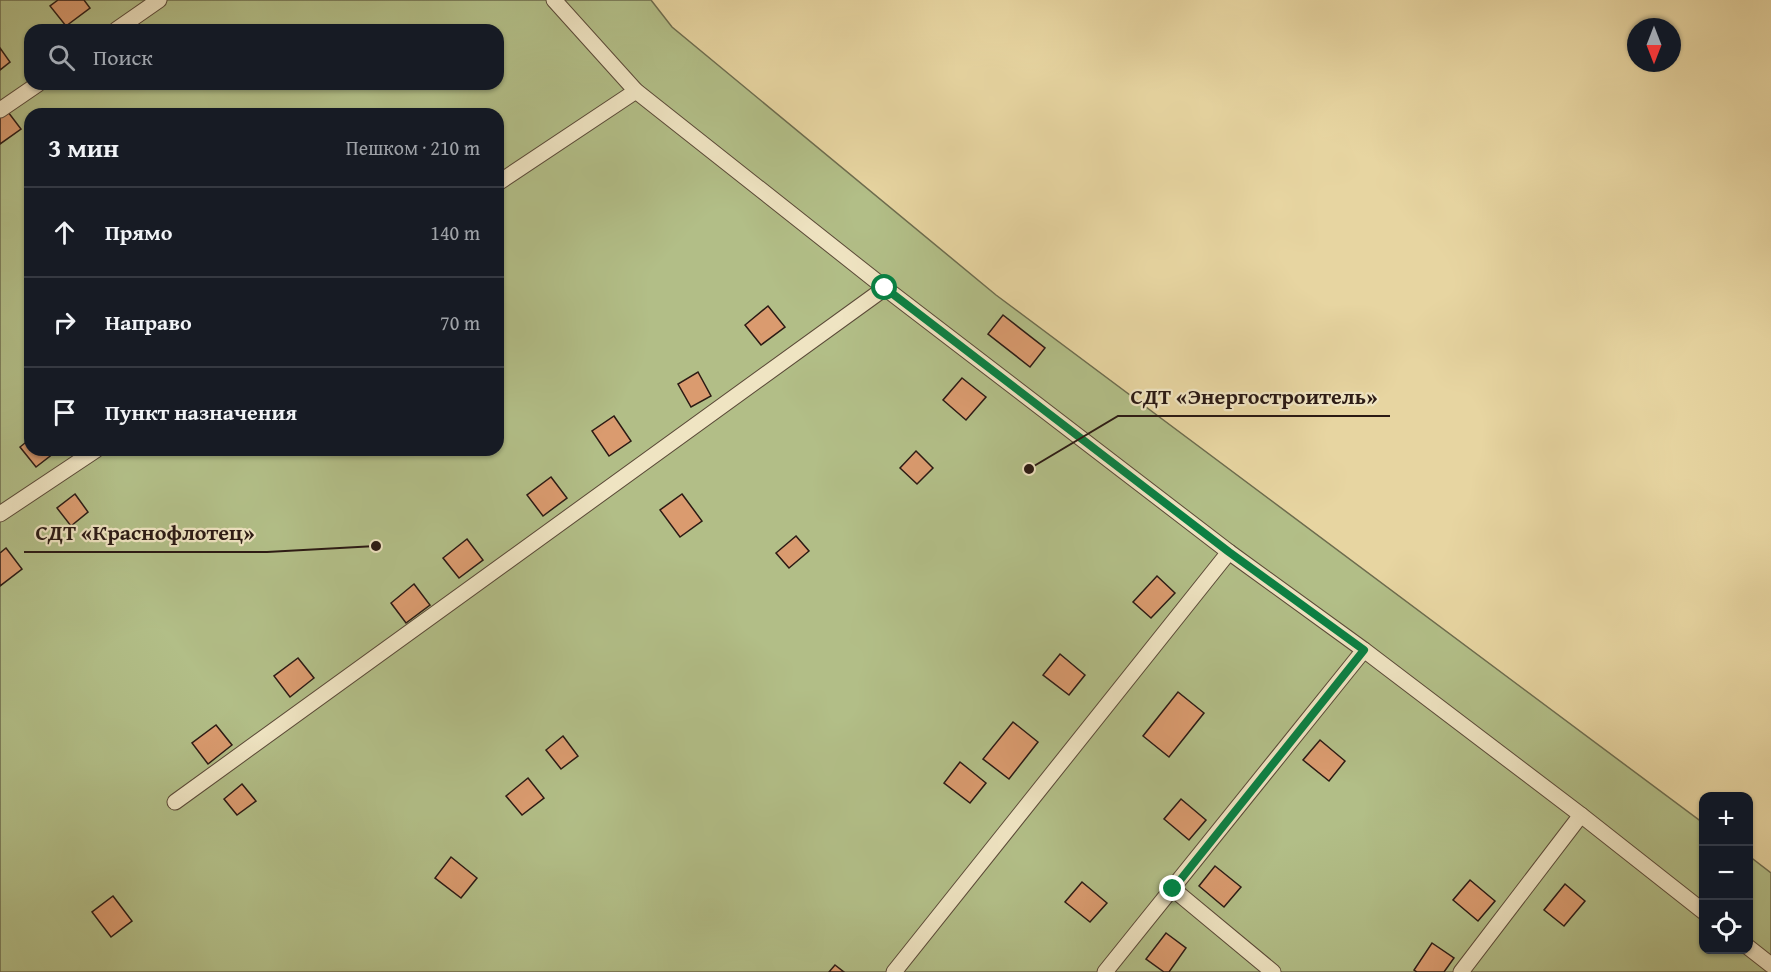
<!DOCTYPE html>
<html lang="ru">
<meta charset="utf-8">
<style>
:root{--surface:#171b24;--page:#242831;--text:#f1f3f6;--muted:#9ea1a6;--line:#363941}
body{margin:0;font-family:"Gentium Book Plus",serif;background:var(--page);color:var(--text)}
.controls{position:absolute;right:18px;bottom:18px;display:grid;overflow:hidden;border-radius:12px;box-shadow:0 2px 4px #0004}
.controls button{width:54px;height:54px;display:grid;place-items:center;padding:0;border:0;border-bottom:2px solid var(--line);background:var(--surface);color:var(--text);font:30px sans-serif}
.compass{position:absolute;left:1627px;top:18px;width:54px;height:54px;border-radius:50%;background:var(--surface);box-shadow:0 2px 4px #0004;rotate:180deg}
.stop{position:absolute;width:18px;height:18px;margin:-14px;border:4px solid #0b8043;border-radius:50%;background:#fff}
.stop.end{background:#0b8043;border-color:#fff;box-shadow:0 2px 6px #0008}
.list{margin:0;padding:0;list-style:none}
h2{display:flex;justify-content:space-between;align-items:center;height:78px;margin:0;padding:0 24px;font-size:26px}
h2 small{font-size:20px;font-weight:400;color:var(--muted)}
.list li{display:grid;grid-template-columns:39px 1fr auto;gap:18px;align-items:center;box-sizing:border-box;height:90px;padding:0 24px;border-top:2px solid var(--line)}
.list b{display:block;font-size:22px;white-space:nowrap}
.list em{font-size:20px;font-style:normal;color:var(--muted)}
.icon{flex:none;width:33px;height:33px;fill:none;stroke:currentColor;stroke-width:2;stroke-linecap:round;stroke-linejoin:round}
.map{position:relative;flex:none;width:1771px;height:972px;overflow:hidden}
.search{position:absolute;background:var(--surface);box-shadow:0 2px 4px #0004;left:24px;top:24px;width:480px;height:66px;display:flex;align-items:center;gap:15px;box-sizing:border-box;padding:0 21px;border-radius:18px;color:var(--muted);font-size:22px}
.panel{position:absolute;background:var(--surface);box-shadow:0 2px 4px #0004;left:24px;top:108px;width:480px;height:348px;border-radius:18px}
.map>svg:first-child{display:block}
</style>
<div class="map">
<svg width="1771" height="972" viewBox="0 0 1771 972">
<rect width="100%" height="100%" fill="#e7d5a1"/>
<filter id="stains"><feTurbulence type="fractalNoise" baseFrequency=".00333" numOctaves="4"/><feColorMatrix values="0 0 0 0 .2 0 0 0 0 .09 0 0 0 0 .02 0 0 0 .5 -.17"/></filter>
<radialGradient id="worn" r=".72"><stop offset=".6" stop-color="#630" stop-opacity="0"/><stop offset="1" stop-color="#630" stop-opacity=".3"/></radialGradient>
<path fill="#b2be87" stroke="#6e6c4e" stroke-width="1.5" fill-rule="evenodd" d="M0,0h651l21,27 324,268 707,528 1,127h44l1,-94 22,17v99h-1771zM30,30h468v54h-468zM30,114h468v336h-468z"/>
<g fill="#da9b6f" stroke="#2b1a14" stroke-width="1.5">
<path d="M58,0h26l6,8 -24,18 -16,-20z"/>
<path d="M0,48l10,14 -10,8z"/>
<path d="M5,108l16,21 -21,15v-32z"/>
<path d="M768,306l17,21 -24,18 -16,-20z"/>
<path d="M1003,315l42,33 -15,19 -42,-33z"/>
<path d="M698,372l13,24 -20,11 -13,-23z"/>
<path d="M962,378l24,19 -20,23 -23,-20z"/>
<path d="M614,416l17,25 -22,15 -17,-25z"/>
<path d="M30,439v11h28l-22,17 -16,-20z"/>
<path d="M916,451l17,17 -16,16 -17,-16z"/>
<path d="M551,477l16,21 -24,18 -16,-21z"/>
<path d="M75,494l13,18 -17,14 -14,-18z"/>
<path d="M682,494l20,27 -22,16 -20,-27z"/>
<path d="M796,536l13,15 -20,17 -13,-15z"/>
<path d="M467,539l16,21 -24,18 -16,-20z"/>
<path d="M6,548l16,21 -22,17v-33z"/>
<path d="M1157,576l18,17 -24,25 -18,-16z"/>
<path d="M414,584l16,21 -24,18 -15,-20z"/>
<path d="M1060,654l25,21 -16,20 -26,-20z"/>
<path d="M298,658l16,20 -24,19 -16,-21z"/>
<path d="M1178,692l26,21 -35,44 -26,-21z"/>
<path d="M1013,722l25,20 -29,37 -26,-20z"/>
<path d="M216,725l16,20 -24,19 -16,-21z"/>
<path d="M563,736l15,20 -17,13 -15,-19z"/>
<path d="M1320,740l25,21 -16,20 -26,-21z"/>
<path d="M960,762l26,21 -16,20 -26,-20z"/>
<path d="M528,778l16,20 -22,17 -16,-19z"/>
<path d="M242,784l14,17 -19,14 -13,-16z"/>
<path d="M1181,799l25,21 -17,20 -25,-21z"/>
<path d="M451,857l26,21 -16,20 -26,-20z"/>
<path d="M1215,866l26,21 -17,20 -25,-21z"/>
<path d="M1470,880l25,21 -17,20 -25,-21z"/>
<path d="M1082,882l25,21 -17,19 -25,-20z"/>
<path d="M1565,884l20,17 -21,25 -20,-16z"/>
<path d="M113,896l19,25 -21,16 -19,-25z"/>
<path d="M1166,933l20,15 -17,24h-5l-18,-13z"/>
<path d="M1432,943l22,15 -10,14h-27l-3,-2z"/>
<path d="M835,965l9,7h-15z"/>
</g>
<g fill="none" stroke-linecap="round" stroke-linejoin="round">
<g stroke="#5a4937" stroke-width="17">
<g id="service">
<path d="M554,0l82,91 249,197 344,264 135,98 217,165 123,97"/>
<path d="M116,30l43,-30"/>
<path d="M0,110l38,-26"/>
<path d="M498,183l138,-92"/>
<path d="M0,514l96,-64"/>
<path d="M175,802l710,-514"/>
<path d="M1173,889l100,83"/>
<path d="M1748,947l23,18"/>
<path d="M894,972l335,-420"/>
<path d="M1105,972l259,-322"/>
<path d="M1461,972l120,-157"/>
</g>
</g>
<use href="#service" stroke="#efe4c2" stroke-width="15"/>
</g>
<g fill="none" stroke-linecap="round" stroke-linejoin="round">
<path stroke="#0b8043" stroke-width="8" d="M885,288l344,264 135,98 -191,239"/>
</g>
<path fill="none" stroke="#2b1a14" stroke-width="2" d="M1029 469L1118 416H1390M376 546L267 552H24"/>
<g fill="#2b1a14" stroke="#efe4c2" stroke-width="2">
<circle cx="1029" cy="469" r="6"/>
<circle cx="376" cy="546" r="6"/>
</g>
<g font-size="22" text-anchor="middle" font-weight="bold" fill="#2b1a14" stroke="#efe4c2" stroke-width="4.5" stroke-linejoin="round" paint-order="stroke">
<text x="1254" y="404">СДТ «Энергостроитель»</text>
<text x="145" y="540">СДТ «Краснофлотец»</text>
</g>
<rect width="100%" height="100%" filter="url(#stains)"/>
<rect width="100%" height="100%" fill="url(#worn)"/>
</svg>
<div class="controls">
<button>+</button>
<button>−</button>
<button><svg class="icon" aria-label="locate" viewBox="0 0 24 24"><circle cx="12" cy="12" r="6"/><path d="M12 2v4M12 18v4M2 12h4M18 12h4"/></svg></button>
</div>
<svg class="compass" viewBox="-18 -18 36 36"><path d="M0-13l5 13h-10z" fill="#e53935"/><path d="M0 13l5-13h-10z" fill="#9ea1a6"/></svg>
<div class="stop" style="left:885px;top:288px"></div>
<div class="stop end" style="left:1173px;top:889px"></div>
<div class="search"><svg class="icon" aria-label="search" viewBox="0 0 24 24"><circle cx="10" cy="10" r="6"/><path d="M15 15l6 6"/></svg>Поиск</div>
<section class="panel">
<h2>3 мин<small>Пешком · 210 m</small></h2>
<ul class="list">
<li><svg class="icon" aria-label="ahead" viewBox="0 0 24 24"><path d="M12 20V5M6 11l6-6 6 6"/></svg><div><b>Прямо</b></div><em>140 m</em></li>
<li><svg class="icon" aria-label="right" viewBox="0 0 24 24"><path d="M7 20v-9h11M14 6l5 5-5 5"/></svg><div><b>Направо</b></div><em>70 m</em></li>
<li><svg class="icon" aria-label="arrive" viewBox="0 0 24 24"><path d="M6 21V4h12l-3 4 3 4H6"/></svg><div><b>Пункт назначения</b></div></li>
</ul>
</section>
</div>
